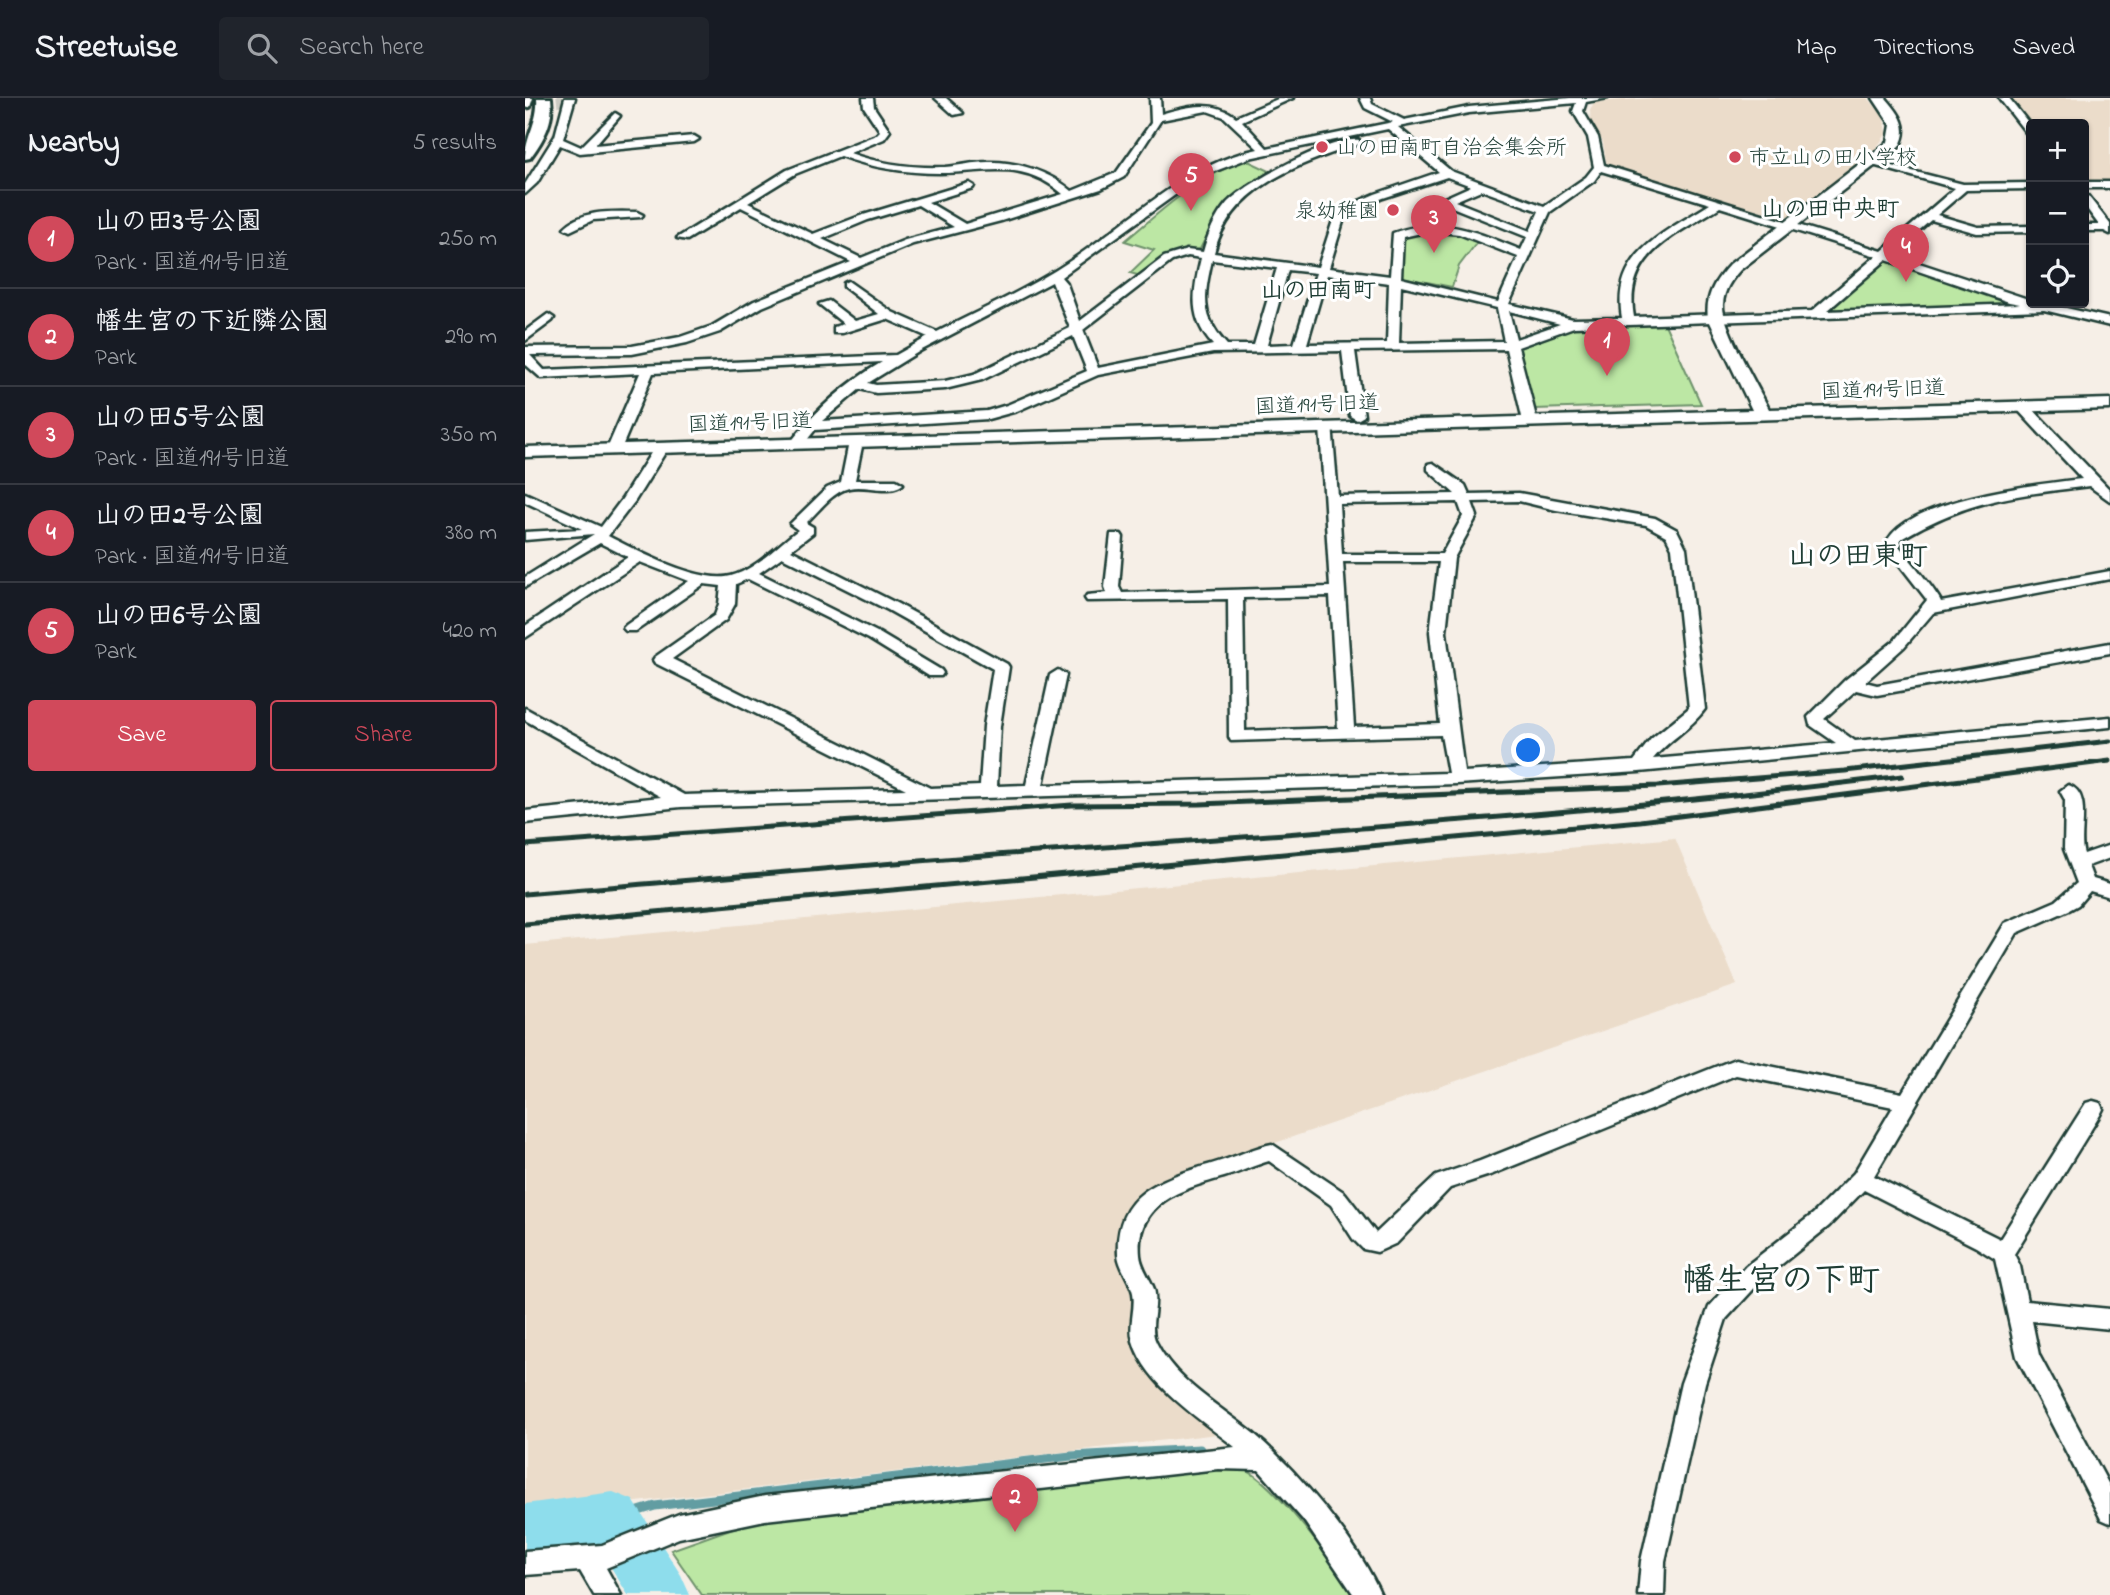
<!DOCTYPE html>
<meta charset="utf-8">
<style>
:root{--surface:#171b24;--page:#20242c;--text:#f1f3f6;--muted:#9ea1a6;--line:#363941;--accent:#d1495b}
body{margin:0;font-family:"Indie Flower","Klee One",sans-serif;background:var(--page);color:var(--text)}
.controls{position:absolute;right:21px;top:21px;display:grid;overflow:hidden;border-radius:7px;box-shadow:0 2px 5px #0004}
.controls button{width:63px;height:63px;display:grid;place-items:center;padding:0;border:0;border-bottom:2px solid var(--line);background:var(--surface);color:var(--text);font:35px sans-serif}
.you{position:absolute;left:1004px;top:653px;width:24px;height:24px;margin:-18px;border:5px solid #fff;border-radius:50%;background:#1a73e8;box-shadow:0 0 0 10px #1a73e833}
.badge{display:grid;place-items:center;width:46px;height:46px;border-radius:50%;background:var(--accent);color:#fff;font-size:23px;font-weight:700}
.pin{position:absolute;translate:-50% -58px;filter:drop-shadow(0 2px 4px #0008)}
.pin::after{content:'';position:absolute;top:37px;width:24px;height:21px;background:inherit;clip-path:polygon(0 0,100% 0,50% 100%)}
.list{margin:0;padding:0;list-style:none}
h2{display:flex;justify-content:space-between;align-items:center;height:91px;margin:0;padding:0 28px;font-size:30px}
h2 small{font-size:23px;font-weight:400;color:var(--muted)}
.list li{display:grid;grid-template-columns:46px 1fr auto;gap:21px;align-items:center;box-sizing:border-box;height:98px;padding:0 28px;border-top:2px solid var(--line)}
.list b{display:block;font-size:26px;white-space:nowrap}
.list p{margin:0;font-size:23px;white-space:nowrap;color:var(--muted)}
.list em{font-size:23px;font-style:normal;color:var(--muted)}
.actions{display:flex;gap:14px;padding:21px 28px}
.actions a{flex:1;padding:16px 0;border:2px solid var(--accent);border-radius:7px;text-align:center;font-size:24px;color:var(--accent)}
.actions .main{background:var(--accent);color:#fff}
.icon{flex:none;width:38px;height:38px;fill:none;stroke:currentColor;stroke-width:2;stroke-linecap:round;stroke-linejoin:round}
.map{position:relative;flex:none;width:1585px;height:1497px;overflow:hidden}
header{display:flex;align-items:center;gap:42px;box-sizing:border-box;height:98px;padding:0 35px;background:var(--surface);border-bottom:2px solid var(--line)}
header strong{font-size:33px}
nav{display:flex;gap:38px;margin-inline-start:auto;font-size:24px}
.search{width:490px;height:63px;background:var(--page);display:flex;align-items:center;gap:18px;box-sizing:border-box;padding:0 24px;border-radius:7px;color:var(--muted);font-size:26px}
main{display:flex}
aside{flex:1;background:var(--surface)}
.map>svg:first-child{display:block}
</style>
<header>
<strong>Streetwise</strong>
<div class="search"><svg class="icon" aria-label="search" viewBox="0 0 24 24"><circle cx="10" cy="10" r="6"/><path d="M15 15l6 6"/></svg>Search here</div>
<nav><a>Map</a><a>Directions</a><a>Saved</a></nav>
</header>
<main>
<aside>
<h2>Nearby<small>5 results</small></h2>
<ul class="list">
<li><span class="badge">1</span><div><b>山の田3号公園</b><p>Park · 国道191号旧道</p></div><em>250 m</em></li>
<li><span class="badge">2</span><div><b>幡生宮の下近隣公園</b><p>Park</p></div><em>290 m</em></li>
<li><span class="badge">3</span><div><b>山の田5号公園</b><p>Park · 国道191号旧道</p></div><em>350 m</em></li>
<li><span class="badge">4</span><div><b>山の田2号公園</b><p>Park · 国道191号旧道</p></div><em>380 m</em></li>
<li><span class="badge">5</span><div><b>山の田6号公園</b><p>Park</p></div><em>420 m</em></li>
</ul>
<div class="actions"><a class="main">Save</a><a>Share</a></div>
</aside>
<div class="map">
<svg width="1585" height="1497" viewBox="0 0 1585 1497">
<rect width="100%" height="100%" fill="#f6efe7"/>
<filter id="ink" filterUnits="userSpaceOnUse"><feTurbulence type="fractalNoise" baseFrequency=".0143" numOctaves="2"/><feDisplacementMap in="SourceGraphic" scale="14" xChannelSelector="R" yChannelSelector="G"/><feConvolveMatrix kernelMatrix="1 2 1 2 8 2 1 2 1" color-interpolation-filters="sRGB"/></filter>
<g filter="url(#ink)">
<g fill="#ebdcca">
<path d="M1128,0h215l15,18 4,17 -13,18 -49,38 -37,27 -7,1 -174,-50 -4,-25 -12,-19 -1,-12 4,-9z"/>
<path d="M1484,0h101v85l-26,-1v-58l-53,2z"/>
<path d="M1150,740l62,147 -468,160 -129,56 -6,85 3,24 -1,38 31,41 51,45 -693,81v-570z"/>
</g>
<g fill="#bce7a4" stroke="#6e926c" stroke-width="2">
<path d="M721,62l28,13c-39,21 -55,36 -74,76l-32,7 -27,20 -11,-3 24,-23 -29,-9c40,-33 71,-64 121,-81z"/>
<path d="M920,131l33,12 -19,25 -7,21 -51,-10v-40l9,-6z"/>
<path d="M1360,164h8l116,40 -1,3 -169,6 -8,-3z"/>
<path d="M1139,224l37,82 -167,5 -15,-61 61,-23z"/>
<path d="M695,1371c7,1 20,-1 27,2 26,11 93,98 105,124h-650l-31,-45 90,-32z"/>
</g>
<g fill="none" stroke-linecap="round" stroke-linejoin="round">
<path stroke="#629da2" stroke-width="9" d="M88,1421l42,-13 416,-50 129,-7"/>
<path fill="#8eddec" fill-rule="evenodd" d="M88,1394l20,8 48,75 9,20h-62l-29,-47 -74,10v-54z"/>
<path stroke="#cbcbc3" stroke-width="11" stroke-dasharray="11 5" stroke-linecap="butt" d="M0,6l37,-4"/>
<g stroke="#1f3d34" stroke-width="5">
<g id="minor">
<path d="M40,0h10l-12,41 18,8 34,-34 5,3 -25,29 99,-9 5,3 -5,3 -114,11 -20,-8 -23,38 -12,11v-10l30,-48z"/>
<path d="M338,0h10l1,9 16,24 -6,8 -34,14c30,11 63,15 95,14 14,-1 28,-5 43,-5 29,-1 62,10 84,29l44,-18 35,-50 -1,-25h10l1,16c25,-7 52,-15 75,3l44,-19h13l-51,23 25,27 126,-26 -28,-14 -5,-10h10l2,6 32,16 65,-13 101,-9h38l-22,4 -3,9 15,26 6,28 278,86 73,-63 -86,-24v-4l94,24 68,-1v6l-65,1 -29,25 41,12 53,-1v6l-54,1 -46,-13 -39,34 139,46v3h13l66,15v8l-66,-16 -470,17 -56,20 19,74 -7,4 -7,-4 -17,-72 -151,2 9,65 -7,4 -7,-4 -8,-65 -129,2 -115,22 -81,36 -29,8 -173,11 -13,16 -5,1 -7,-4c24,-31 56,-60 92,-81l-229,11 -32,76 -7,4 -5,-1 -2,-3 33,-76 -99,5 -16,-14v-17l107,-1 48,-9 32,-11 42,-25 97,-39 -110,-55 -54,33 -10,-2 110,-68 89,-35 4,-4 -16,-24zM1051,5l-3,8 15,26 6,30 -8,10 -42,29 -93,-35 -53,-44 71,-14zM682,13l17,6 34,32c-73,15 -127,72 -188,112 -42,28 -88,48 -133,71l-45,-20 -44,-31 -4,2v4l35,27 -24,7 -26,-20 -10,3 25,20 -10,3v6h8l45,-14 41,18 -32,18 -352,15 -14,-15 102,-1 55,-11 33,-11 42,-25 151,-63 88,-23 100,-32 23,-12 37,-57zM863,31l51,43 -64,22 -39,17 -18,56 -104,-14c17,-67 85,-89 145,-109v-4c-28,-3 -112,42 -132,63 -12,14 -19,31 -24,49l-16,-2 -23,7 -84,64 -13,-37 -6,-7 139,-100 49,-19zM315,58c32,12 66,17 100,17 48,0 81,-15 123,21l-98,30 -37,-22 45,-14 1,-2 -5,-3 -109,33 -47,18 -65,-31 47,-29zM1076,73l109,33c-46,29 -99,50 -88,114l-49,1 -64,-15 41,-92 44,-31zM922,79l24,9 -29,13v4l85,34 -6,13c-45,-18 -79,-35 -128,-17l-3,43 -61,-8 16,-53 38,-17zM956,92l58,21 -9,20 -75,-30zM393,107l36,22 -49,13 -44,18 -39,-19 46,-19zM1195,109l156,49 -64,55 -178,6c-11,-63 41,-81 86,-110zM905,133l29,3 59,23 -20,45 -97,-24 2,-41zM663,158l13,2c-8,33 -13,60 12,87l-115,23 -15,-38 89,-69zM687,162l65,8 -23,77h-27c-27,-29 -23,-49 -15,-85zM1361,162l123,42 11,2 -193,7zM763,172l28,3 -22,71 -27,1zM802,177l62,8 -2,60 -80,1zM527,184l18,46 -96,46 -29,7 -69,4 -8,-2 52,-32zM876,187l96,23 7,33 -105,2zM984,213l51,13 -44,15zM548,238l14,35 -80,34 -20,6 -165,10 38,-32 16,4 69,-4 37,-9z"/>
<path d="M410,0h11l17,15 -9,2z"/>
<path d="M1474,0h10l22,28v9l-4,-1z"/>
<rect x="1559" y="84" width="26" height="6"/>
<path d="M1559,97l4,1 22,28v10l-6,-3h-20v-6h15l-15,-20z"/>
<path d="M112,114l6,3 -2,2 -48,3 -23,11 -6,-3c19,-19 49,-16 73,-16z"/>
<path d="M23,216l6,4 -2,3 -27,20v-10z"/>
<path d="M1498,305l5,1 82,86v11l-21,-15c-73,9 -123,14 -188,53l-2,7c8,10 41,50 42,56l169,-31v8l-177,34 -29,34 -39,35 12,3 233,-42v10l-233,42 -21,-5 -32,29 31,22 255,-24v10l-471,45 -182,12 -776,23 -156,16v-12l136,-14 -136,-77v-12l159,87 222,-6 -251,-126 -2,-3 2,-3 60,-42 4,-11 2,-18 -17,-2 -68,47h-10l-3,-3 3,-3 63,-44 -49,-19 -115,76v-12l103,-69 -28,-14 -75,44v-10l69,-43 -69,6v-8l57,-3 -57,-27v-9l76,34 21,-28 34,-54 5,-1 7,4 -33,53 -27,35c29,15 92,48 123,40 24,-6 47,-31 67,-46l-8,-6 37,-36 14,-6 8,-40 2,-3h10l2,3 -8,38h41l7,4c-13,11 -38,0 -54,4 -17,4 -31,24 -43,35l7,4v6l-22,17 107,54 109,60 2,3 -9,59 -3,60 29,-1 24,-110 8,-5 8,5 -23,110 405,-12 -7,-38 -210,6 -2,-4 -1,-138 -141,2 -2,-3 2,-3 20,-2 -2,-6 6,-53h10l2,3 -4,50 3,6 208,-6 -10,-160 2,-3h10l6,72 117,-2 -27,-24v-6l5,-1 32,22 4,9 50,-1 136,25 22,12 9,18 19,161c-14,20 -37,31 -52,50l183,-16 -26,-18 -2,-8 37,-37 49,-39 33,-41 -42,-54c16,-47 153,-62 197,-67l-64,-69 -1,-3zM994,403l37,9 90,15 20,11 6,12 17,160 -38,31 -17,22 -170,11 -18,-140 8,-74 23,-42 -5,-14zM933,404l5,14 -21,38h-100l-3,-50zM257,459l106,53 105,59 -9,57 -4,60 -50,2 -258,-129 54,-39 9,-16 1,-20 12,-5 121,60 60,37h12l2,-3 -2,-3 -62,-37 -120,-60zM818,464h96l-9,70 10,92 -86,3zM805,498l8,132 -93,3 -2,-133z"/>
<path d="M1543,687c26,8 9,50 16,69l26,-9v13l-22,8 5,13 17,5v13l-20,-6 -12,14 -9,5 -52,23 -143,243 126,63 86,-136 7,-2 7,2 3,6 -3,6 -86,139 6,12 7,35 83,8v20l-78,-8 7,34 71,132v36l-9,-4 -84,-162 -22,-98 -19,-12 -112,-57 -35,36 -67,54 -36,39 -21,64 -40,178 -1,34h-26l3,-34 40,-178 28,-76 37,-41 67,-52 41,-41 39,-66 -157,-32 -243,99 -43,14 -53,55 -20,9 -14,-3 -10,-10 -22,-34 -62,-44c-15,4 -30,12 -45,16 -41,12 -89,25 -84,78 1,12 10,23 14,34 5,17 -6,37 2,53 19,39 64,64 97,91 43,36 106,110 128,162h-27l-50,-74 -45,-51 -41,-1 -453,51 -86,18 -73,30 15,27h-27l-14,-24 -55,4v-24l77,-6 77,-31 86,-18 470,-49c-34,-27 -90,-63 -102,-106 -5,-16 3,-32 0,-48 -3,-14 -14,-25 -15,-39 -4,-70 58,-78 109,-95 15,-5 29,-12 45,-15l73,49 31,40 60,-57 44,-15 255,-102 167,34 103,-170 51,-22 21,-18 -13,-34 1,-49 -5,-9z"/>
</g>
</g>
<g stroke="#1f3d34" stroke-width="5">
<path id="tertiary" d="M1348,0h13c13,15 25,29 13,49l-159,123c-9,10 -16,20 -17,34 -2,21 35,83 46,105l341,-10v10l-1585,48v-10l1227,-37 -44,-92c-3,-22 7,-38 22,-54l158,-122 3,-17z"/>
</g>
<g stroke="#1f3d34" stroke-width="6">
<g id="secondary">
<path d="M0,0h8l-3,9 -5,1z"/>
<path d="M12,0h14c3,24 -7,41 -21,60l-5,1c0,-22 14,-38 12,-61z"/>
</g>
</g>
<use href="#minor" fill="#fff" fill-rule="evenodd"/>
<use href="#tertiary" fill="#fff" fill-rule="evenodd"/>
<use href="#secondary" fill="#fff" fill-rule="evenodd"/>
<g stroke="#1f3d34" stroke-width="5">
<path d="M0,747l547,-40 128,-1 458,-18 187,-15 265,-30"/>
<path d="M0,796c185,-15 369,-32 554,-45 275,-20 549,-39 823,-73"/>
<path d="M0,826l1115,-103 470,-60"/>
</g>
</g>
</g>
<g fill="#d1495b" stroke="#fff" stroke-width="2.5">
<circle cx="797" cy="49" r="7"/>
<circle cx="1210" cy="59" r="7"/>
<circle cx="868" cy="112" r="7"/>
</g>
<g text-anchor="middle" stroke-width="6" stroke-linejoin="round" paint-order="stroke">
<g font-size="21" fill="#1f3d34" stroke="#fff" text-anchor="start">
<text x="811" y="56">山の田南町自治会集会所</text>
<text x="1224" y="66">市立山の田小学校</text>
<text x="854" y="119" text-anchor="end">泉幼稚園</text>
</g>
<g font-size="21" fill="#1f3d34" stroke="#fff">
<text transform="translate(1358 291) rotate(-2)" y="7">国道191号旧道</text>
<text transform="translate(792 306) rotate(-2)" y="7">国道191号旧道</text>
<text transform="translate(225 324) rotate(-2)" y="7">国道191号旧道</text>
</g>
<g font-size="23" font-weight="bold" fill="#1f3d34" stroke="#fff">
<text x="1305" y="118">山の田中央町</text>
<text x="793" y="199">山の田南町</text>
</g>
<g font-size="28" font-weight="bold" fill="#1f3d34" stroke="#fff">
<text x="1333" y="466">山の田東町</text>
</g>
<g font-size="33" font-weight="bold" fill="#1f3d34" stroke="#fff">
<text x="1256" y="1192">幡生宮の下町</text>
</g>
</g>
</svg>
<div class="controls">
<button>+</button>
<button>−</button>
<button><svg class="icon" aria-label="locate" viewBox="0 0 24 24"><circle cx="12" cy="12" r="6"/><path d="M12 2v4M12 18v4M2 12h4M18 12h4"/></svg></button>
</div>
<div class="you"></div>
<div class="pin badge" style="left:1082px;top:278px">1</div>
<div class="pin badge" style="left:490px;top:1434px">2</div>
<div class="pin badge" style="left:909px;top:155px">3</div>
<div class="pin badge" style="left:1381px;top:184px">4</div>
<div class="pin badge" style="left:666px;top:113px">5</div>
</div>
</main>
